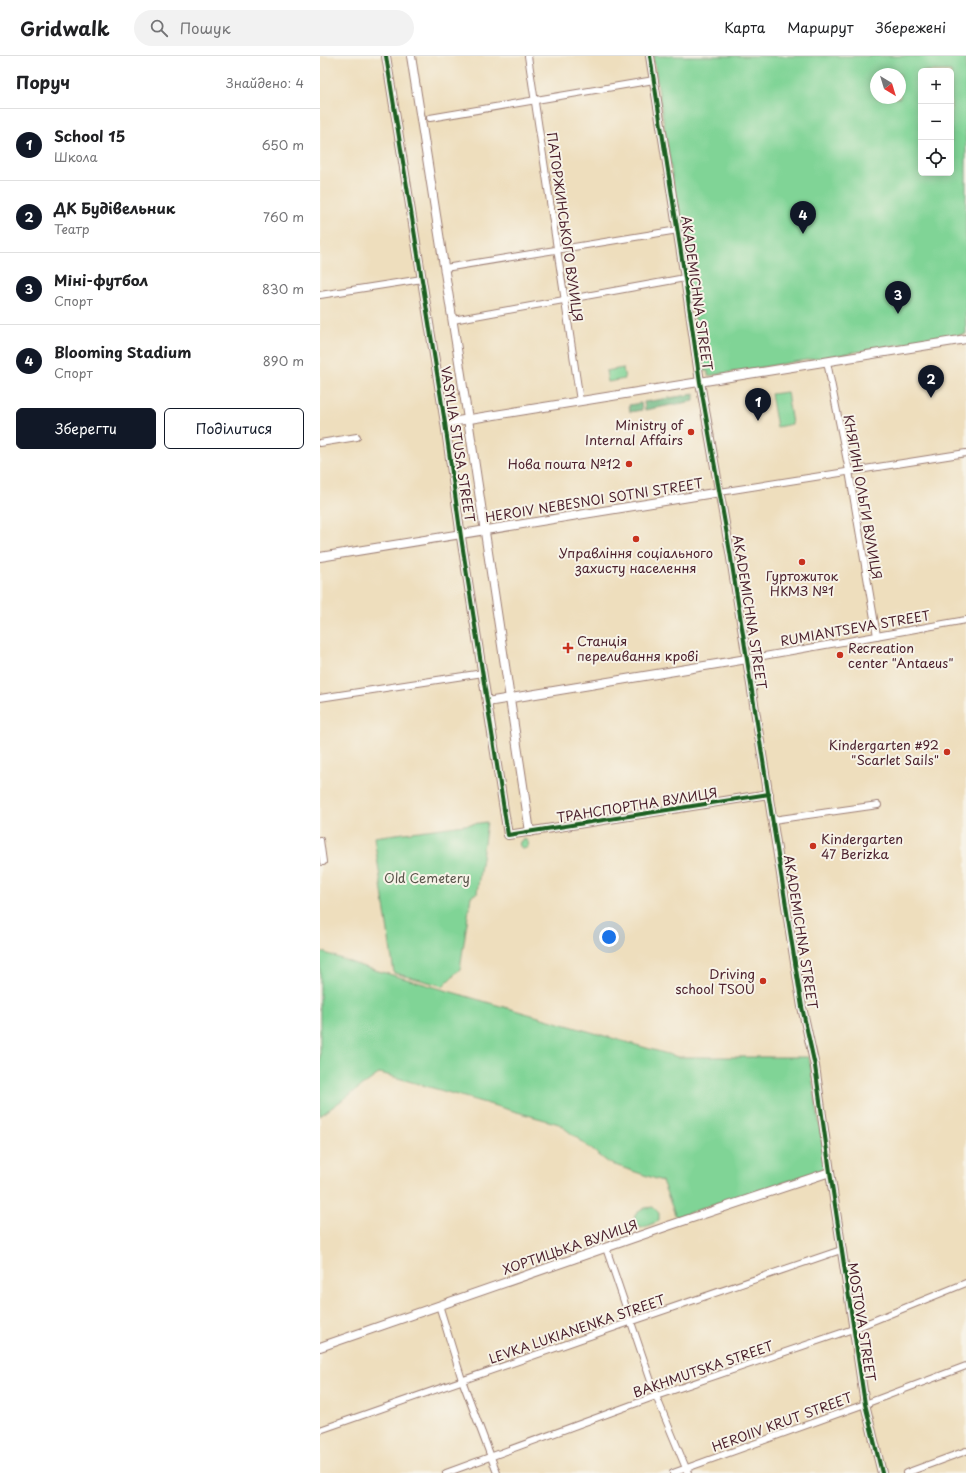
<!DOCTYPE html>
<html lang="uk">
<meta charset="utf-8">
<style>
:root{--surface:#fff;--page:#f2f2f2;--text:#202124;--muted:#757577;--line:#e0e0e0;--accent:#111827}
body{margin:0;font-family:"Playpen Sans",sans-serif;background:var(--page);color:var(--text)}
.controls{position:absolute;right:12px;top:12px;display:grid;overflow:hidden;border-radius:6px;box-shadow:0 2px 10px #0003}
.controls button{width:36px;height:36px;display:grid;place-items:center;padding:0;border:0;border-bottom:1px solid var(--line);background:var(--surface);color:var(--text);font:20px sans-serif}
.compass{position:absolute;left:550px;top:12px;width:36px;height:36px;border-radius:50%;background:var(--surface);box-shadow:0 2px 10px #0003;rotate:142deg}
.you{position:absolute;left:289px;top:881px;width:14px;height:14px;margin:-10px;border:3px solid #fff;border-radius:50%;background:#1a73e8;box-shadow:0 0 0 6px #1a73e833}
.badge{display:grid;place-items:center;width:26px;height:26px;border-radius:50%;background:var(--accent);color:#fff;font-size:13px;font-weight:700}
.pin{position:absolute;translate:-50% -33px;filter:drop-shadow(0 1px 2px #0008)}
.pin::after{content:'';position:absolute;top:21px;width:14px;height:12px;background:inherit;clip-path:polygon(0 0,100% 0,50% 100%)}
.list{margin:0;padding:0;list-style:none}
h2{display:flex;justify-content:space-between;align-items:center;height:52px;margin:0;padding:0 16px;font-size:17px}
h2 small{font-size:13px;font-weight:400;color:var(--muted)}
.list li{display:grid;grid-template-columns:26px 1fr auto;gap:12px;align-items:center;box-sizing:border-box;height:72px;padding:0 16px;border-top:1px solid var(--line)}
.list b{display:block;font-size:15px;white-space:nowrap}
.list p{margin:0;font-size:13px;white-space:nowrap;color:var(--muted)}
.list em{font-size:13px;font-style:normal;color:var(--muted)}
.actions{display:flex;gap:8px;padding:12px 16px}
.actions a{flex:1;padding:9px 0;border:1px solid var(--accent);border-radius:6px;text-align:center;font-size:14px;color:var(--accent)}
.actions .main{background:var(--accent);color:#fff}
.icon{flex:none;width:22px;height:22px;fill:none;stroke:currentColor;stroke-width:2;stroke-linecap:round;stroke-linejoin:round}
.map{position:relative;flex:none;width:646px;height:1417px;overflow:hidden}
header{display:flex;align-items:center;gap:24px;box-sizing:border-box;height:56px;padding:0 20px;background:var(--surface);border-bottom:1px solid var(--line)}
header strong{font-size:19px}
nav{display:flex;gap:22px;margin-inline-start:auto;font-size:14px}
.search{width:280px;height:36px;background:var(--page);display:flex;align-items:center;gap:10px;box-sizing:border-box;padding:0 14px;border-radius:22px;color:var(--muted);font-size:15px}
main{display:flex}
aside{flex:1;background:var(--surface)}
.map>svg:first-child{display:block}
</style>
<header>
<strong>Gridwalk</strong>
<div class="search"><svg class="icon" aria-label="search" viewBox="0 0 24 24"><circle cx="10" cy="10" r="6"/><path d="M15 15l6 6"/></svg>Пошук</div>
<nav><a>Карта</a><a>Маршрут</a><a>Збережені</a></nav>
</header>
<main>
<aside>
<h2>Поруч<small>Знайдено: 4</small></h2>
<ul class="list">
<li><span class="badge">1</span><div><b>School 15</b><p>Школа</p></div><em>650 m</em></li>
<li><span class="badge">2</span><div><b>ДК Будівельник</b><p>Театр</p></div><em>760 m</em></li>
<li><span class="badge">3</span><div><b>Міні-футбол</b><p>Спорт</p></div><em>830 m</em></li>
<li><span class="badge">4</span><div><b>Blooming Stadium</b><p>Спорт</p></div><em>890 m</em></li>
</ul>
<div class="actions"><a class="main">Зберегти</a><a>Поділитися</a></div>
</aside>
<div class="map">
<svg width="646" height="1417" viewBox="0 0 646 1417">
<rect width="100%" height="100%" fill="#f7f3e8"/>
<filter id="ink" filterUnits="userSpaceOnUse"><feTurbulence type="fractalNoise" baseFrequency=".025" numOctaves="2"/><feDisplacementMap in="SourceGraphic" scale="8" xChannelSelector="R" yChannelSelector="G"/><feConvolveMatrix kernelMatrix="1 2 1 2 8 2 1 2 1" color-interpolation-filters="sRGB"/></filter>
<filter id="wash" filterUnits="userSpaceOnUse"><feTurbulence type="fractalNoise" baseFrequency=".012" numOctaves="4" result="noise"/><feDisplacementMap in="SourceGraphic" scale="16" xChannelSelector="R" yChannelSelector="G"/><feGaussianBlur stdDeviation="0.9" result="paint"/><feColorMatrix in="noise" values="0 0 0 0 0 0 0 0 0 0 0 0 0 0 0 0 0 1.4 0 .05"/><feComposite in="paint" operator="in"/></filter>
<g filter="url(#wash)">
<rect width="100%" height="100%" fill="#eedebd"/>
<g fill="#80d496" stroke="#657a60" fill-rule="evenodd">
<path d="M333,0h313v278l-258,42v-5h-5zM601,15h30v102h-30zM556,18h24v24h-24z"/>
<path d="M303,312l2,11 -17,3 -2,-11z"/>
<path d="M467,336l5,32 -15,3 -6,-33z"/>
<path d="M167,766l-10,71 -6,3 -11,73 -17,17 -49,-13 -20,-136z"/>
<circle cx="204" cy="788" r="4.5"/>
<path d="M0,895l41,15 317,91h131l16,103 -1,6 -4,5 -144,46 -14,-36 -53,-18 -50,-39 -179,-51 -60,43z"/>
<path d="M333,1151l6,6v8l-17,7 -5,-2 -3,-5 1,-7 10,-6z"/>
</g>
<g fill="#68b67f" stroke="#596a55">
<path d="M374,338v7l-49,9 -1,-8z"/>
<path d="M321,347l1,7 -12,2 -1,-7z"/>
</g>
</g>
<g filter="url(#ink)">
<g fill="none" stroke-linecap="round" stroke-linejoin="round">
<g stroke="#9c7e74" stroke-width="8">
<g id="minor">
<path d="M208,0l52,345"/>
<path d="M110,62l224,-38"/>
<path d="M125,212l233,-38"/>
<path d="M0,239l102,-16"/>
<path d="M133,264l232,-42"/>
<path d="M507,306l22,109 28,165"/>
<path d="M0,387l37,-6"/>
<path d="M400,436l246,-39"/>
<path d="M427,603l219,-39"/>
<path d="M0,642l163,-25"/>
<path d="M453,764l105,-15"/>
<path d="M0,784l3,22"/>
<path d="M286,1192l50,148 32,77"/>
<path d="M119,1249l23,75 35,93"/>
<path d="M0,1374l310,-108 211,-72"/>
<path d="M126,1417l210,-77 197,-67 113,-46"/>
<path d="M353,1417l192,-69 101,-38"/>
<path d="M586,1417l60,-22"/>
</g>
</g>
<g stroke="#9c7e74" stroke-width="10">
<g id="tertiary">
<path d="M66,0l59,367 16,114 47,298 261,-41"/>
<path d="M91,0l57,363 62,413"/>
<path d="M330,0l35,222 15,104 30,170 72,455 13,59 15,106 35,232 17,69"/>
<path d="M125,367l521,-84"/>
<path d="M0,501l400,-65"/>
<path d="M167,646l260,-43"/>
<path d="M0,1291l348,-121 162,-54"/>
</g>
</g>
<use href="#minor" stroke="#fff" stroke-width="6"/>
<use href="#tertiary" stroke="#fff" stroke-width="8"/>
<g stroke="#f7f3e8" stroke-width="6">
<g id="cycleway">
<path d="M66,0l59,367 16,114 47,298 261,-41"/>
<path d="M330,0l35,222 15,104 30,170 72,455 13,59 15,106 35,232 17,69"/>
</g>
</g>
<use href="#cycleway" stroke="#1b5e20" stroke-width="4"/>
</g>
</g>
<g fill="#c8321e" stroke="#f7f3e8" stroke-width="1.5">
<circle cx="371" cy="376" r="4"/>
<circle cx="309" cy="408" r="4"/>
<circle cx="316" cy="483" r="4"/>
<circle cx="482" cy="506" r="4"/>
<path d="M246 586h4v4h4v4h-4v4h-4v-4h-4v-4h4z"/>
<circle cx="520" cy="599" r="4"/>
<circle cx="627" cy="696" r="4"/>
<circle cx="493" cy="790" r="4"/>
<circle cx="443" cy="925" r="4"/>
</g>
<g text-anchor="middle" stroke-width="4" stroke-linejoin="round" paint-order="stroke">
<g font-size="13" fill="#4a1f2b" stroke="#f7f3e8">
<text transform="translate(245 171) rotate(82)" y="5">ПАТОРЖИНСЬКОГО ВУЛИЦЯ</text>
<text transform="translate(377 237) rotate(82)" y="5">AKADEMICHNA STREET</text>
<text transform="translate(138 388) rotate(81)" y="5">VASYLIA STUSA STREET</text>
<text transform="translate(543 441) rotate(80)" y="5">КНЯГИНІ ОЛЬГИ ВУЛИЦЯ</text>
<text transform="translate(274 444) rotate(-9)" y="5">HEROIV NEBESNOI SOTNI STREET</text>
<text transform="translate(430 556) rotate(81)" y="5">AKADEMICHNA STREET</text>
<text transform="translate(535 572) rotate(-10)" y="5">RUMIANTSEVA STREET</text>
<text transform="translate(317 749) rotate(-9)" y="5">ТРАНСПОРТНА ВУЛИЦЯ</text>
<text transform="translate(481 876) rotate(81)" y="5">AKADEMICHNA STREET</text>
<text transform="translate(250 1191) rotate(-19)" y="5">ХОРТИЦЬКА ВУЛИЦЯ</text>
<text transform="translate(542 1266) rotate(81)" y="5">MOSTOVA STREET</text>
<text transform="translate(257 1273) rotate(-19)" y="5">LEVKA LUKIANENKA STREET</text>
<text transform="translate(383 1313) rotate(-19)" y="5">BAKHMUTSKA STREET</text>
<text transform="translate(462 1366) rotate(-20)" y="5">HEROIIV KRUT STREET</text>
</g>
<g font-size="13" fill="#4a1f2b" stroke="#f7f3e8" text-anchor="end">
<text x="363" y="374">Ministry of<tspan x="363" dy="15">Internal Affairs</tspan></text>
<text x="301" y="413">Нова пошта №12</text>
<text x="316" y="502" text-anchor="middle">Управління соціального<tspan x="316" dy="15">захисту населення</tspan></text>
<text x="482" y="525" text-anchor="middle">Гуртожиток<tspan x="482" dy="15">НКМЗ №1</tspan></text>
<text x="257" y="590" text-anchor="start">Станція<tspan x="257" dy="15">переливання крові</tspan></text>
<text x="528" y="597" text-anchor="start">Recreation<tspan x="528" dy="15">center "Antaeus"</tspan></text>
<text x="619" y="694">Kindergarten #92<tspan x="619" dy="15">"Scarlet Sails"</tspan></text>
<text x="501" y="788" text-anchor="start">Kindergarten<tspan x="501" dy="15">47 Berizka</tspan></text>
<text x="435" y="923">Driving<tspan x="435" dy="15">school TSOU</tspan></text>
</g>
<g font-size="13" fill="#5a554b" stroke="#f7f3e8">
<text x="107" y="827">Old Cemetery</text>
</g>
</g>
</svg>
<div class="controls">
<button>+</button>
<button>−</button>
<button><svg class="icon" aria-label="locate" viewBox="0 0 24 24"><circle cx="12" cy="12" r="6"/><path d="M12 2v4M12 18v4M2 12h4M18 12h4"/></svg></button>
</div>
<svg class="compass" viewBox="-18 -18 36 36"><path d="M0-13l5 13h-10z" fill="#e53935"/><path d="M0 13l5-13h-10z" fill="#757577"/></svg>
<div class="you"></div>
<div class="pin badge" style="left:438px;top:365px">1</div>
<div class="pin badge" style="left:611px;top:342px">2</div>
<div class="pin badge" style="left:578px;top:258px">3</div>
<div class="pin badge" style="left:483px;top:178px">4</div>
</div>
</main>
